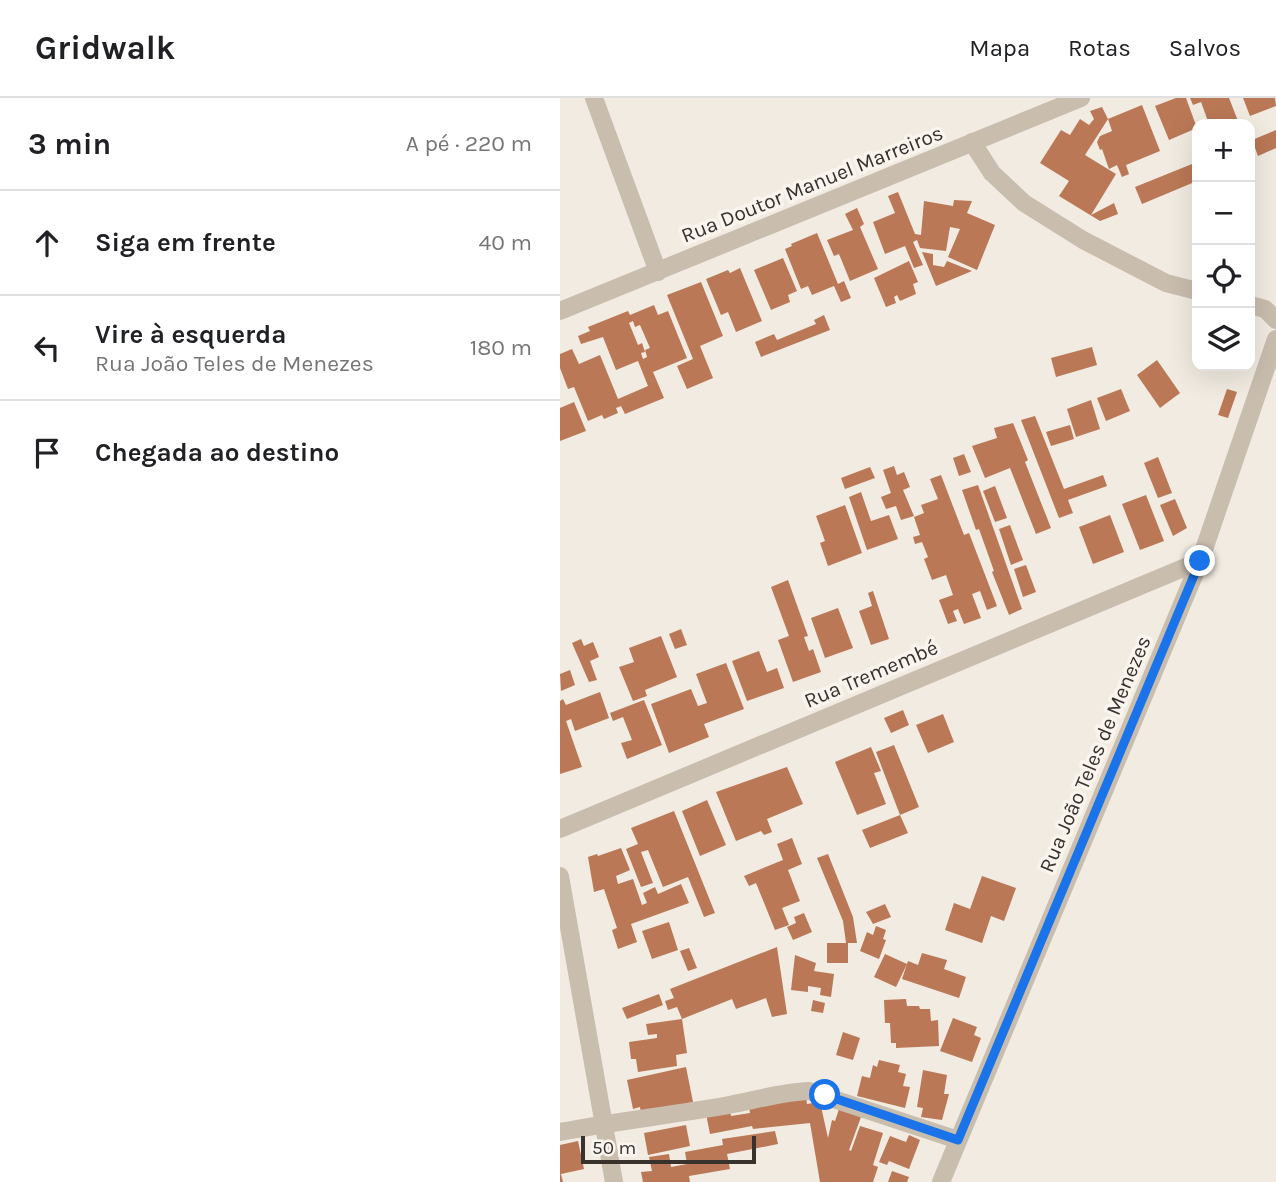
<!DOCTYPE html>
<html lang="pt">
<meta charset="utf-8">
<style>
:root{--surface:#fff;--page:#f6f6f6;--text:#202124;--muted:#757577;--line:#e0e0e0}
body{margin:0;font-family:Karla,sans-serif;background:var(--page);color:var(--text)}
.controls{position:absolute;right:21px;top:21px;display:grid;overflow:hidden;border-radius:14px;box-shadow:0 7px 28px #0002}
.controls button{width:63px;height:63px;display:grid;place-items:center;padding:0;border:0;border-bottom:2px solid var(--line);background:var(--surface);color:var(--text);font:35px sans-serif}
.scale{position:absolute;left:21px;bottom:18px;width:175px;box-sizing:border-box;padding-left:7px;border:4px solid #38312c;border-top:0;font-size:19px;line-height:24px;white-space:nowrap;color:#38312c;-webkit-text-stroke:5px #f9f5ee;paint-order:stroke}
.stop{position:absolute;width:21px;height:21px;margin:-16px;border:5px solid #1a73e8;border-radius:50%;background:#fff}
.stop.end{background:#1a73e8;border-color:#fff;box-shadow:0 2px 7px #0008}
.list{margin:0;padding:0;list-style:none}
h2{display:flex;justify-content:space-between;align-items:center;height:91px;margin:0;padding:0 28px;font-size:30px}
h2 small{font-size:23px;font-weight:400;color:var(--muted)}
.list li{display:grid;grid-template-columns:46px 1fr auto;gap:21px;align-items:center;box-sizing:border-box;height:105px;padding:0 28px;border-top:2px solid var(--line)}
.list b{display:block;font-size:26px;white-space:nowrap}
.list p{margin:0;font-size:23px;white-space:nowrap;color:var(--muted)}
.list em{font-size:23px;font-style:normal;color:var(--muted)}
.icon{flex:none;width:38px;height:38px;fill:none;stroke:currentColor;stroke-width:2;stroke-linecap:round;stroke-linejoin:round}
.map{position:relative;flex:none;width:716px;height:1084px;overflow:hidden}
header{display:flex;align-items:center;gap:42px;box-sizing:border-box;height:98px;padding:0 35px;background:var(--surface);border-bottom:2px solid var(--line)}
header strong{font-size:33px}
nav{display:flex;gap:38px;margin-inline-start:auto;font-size:24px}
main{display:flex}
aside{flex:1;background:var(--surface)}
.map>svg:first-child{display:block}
</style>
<header>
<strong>Gridwalk</strong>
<nav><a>Mapa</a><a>Rotas</a><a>Salvos</a></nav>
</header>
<main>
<aside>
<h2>3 min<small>A pé · 220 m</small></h2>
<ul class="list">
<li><svg class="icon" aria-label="ahead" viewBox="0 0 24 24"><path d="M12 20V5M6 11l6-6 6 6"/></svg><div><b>Siga em frente</b></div><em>40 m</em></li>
<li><svg class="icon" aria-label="left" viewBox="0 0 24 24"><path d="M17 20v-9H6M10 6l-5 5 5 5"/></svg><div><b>Vire à esquerda</b><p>Rua João Teles de Menezes</p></div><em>180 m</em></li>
<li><svg class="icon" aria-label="arrive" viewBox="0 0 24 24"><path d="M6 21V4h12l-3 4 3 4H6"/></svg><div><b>Chegada ao destino</b></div></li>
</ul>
</aside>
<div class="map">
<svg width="716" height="1084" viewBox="0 0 716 1084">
<rect width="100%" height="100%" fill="#f1ebe1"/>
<g fill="#ba7856" fill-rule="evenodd">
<path d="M616,0h10l11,30 -28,12 -14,-34z"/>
<path d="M630,0h39l9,23 -8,3h-21l-8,-22 -8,3z"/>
<path d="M683,0h32l1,8 -26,10z"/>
<path d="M582,7l18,46 -34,14 3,9 -7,3 -5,-12 -8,4 -7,-20 -2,1 -3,-8 3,-6 12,-5 -4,-12z"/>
<path d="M542,9l6,12 -23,36 31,19 -25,41 23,-12 4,11 -18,7 -41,-25 10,-15 -29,-18 21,-33 9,5 10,-16 9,6 5,-6 -4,-8z"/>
<path d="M716,32v18l-18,8 -6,-16z"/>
<path d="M637,64v19l-55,23 -7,-17z"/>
<path d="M338,94l17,42 6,1 3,-34 29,5 1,-6 18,1 -5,12 28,12 -18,45 -29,-13 12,-28 -10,-2 -4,24 -26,-3 -3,-8 -4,2 10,23 -9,3 -9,-22 -20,8 -12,-32 22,-9 -7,-17z"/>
<path d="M297,110l7,16 -4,3 18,42 -28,12 -11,-27 -5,2 -7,-16 26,-10 -8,-16z"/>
<path d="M257,135l21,51 6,-3 7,17 -10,4 -7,-16 -22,9 -4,-9 -7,3 -16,-40 7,-3 -1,-2z"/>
<path d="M362,154l11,2v11l11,2 3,-6 25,10 -36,15z"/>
<path d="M223,160l14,33 -9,4 2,7 -19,8 -17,-40z"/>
<path d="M349,163l9,21 -5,2 3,10 -16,7 -3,-6 -3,2 2,6 -10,4 -12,-29z"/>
<path d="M180,170l22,53 -26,11 -8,-20 -7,3 -15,-36 22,-9 2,3z"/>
<path d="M141,184l22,54 -23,10 13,32 -26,11 -10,-23 16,-7 -26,-64z"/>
<path d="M94,207l4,10 10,-4 19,47 -34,14 11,26 -39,16 -4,-8 -5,2 2,5 -14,6 -2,-4 -14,6 -14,-34 -6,2 -8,-21v-14l12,-5 7,15 21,-9 18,44 30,-13 -10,-25 -22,9 -13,-33 -22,7 -3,-8 12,-5 -2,-4 40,-16 2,4zM73,223l2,6 5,-2 10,23 -5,2 2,7 -4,2 -2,-6 4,-1 -3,-9 -4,2 -9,-22z"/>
<path d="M264,217l6,15 -69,27 -6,-15 19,-8 3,6 39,-16 -2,-4z"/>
<path d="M532,249l5,18 -41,12 -5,-19z"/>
<path d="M597,262l23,33 -20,15 -23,-33z"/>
<path d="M561,291l9,22 -24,10 -9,-23z"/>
<path d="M667,291l10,3 -9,26 -10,-3z"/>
<path d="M531,302l9,29 -24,8 -9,-28z"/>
<path d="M14,304l12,29 -26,10v-33z"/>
<path d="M475,318l29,73 39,-14 4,11 -39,14 5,13 -14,5 -38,-98z"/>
<path d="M453,325l15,37 -3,2 26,66 -15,6 -26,-66 -25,10 -13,-32 25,-8 -3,-10z"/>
<path d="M510,327l4,14 -23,7 -5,-14z"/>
<path d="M404,356l7,18 -12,4 -6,-18z"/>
<path d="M598,359l14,36 -14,5 -14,-35z"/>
<path d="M334,368l3,9 7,-3 6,15 -7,3 11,26 -13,4 -5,-14 -10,3 -5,-12 10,-4 -8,-23z"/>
<path d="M310,369l5,11 -30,11 -4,-11z"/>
<path d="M381,377l23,60 5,-2 28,73 -10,4 -7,-19 -8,3 9,24 -17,6 -6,-15 -5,2 4,10 -9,3 -9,-24 14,-5 -7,-20 -14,5 -8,-21 4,-2 -6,-15 -7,2 -2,-7 7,-2 -6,-18 10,-4 -3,-8 17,-6 -8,-20z"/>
<path d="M418,387l44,124 -13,6 -17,-43 2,-1 -15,-42 -3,1 -14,-40z"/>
<path d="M435,388l12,32 -12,4 -12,-31z"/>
<path d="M301,394l10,29 18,-6 9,24 -31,11 -18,-53z"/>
<path d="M586,397l18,46 -24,9 -18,-46z"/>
<path d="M615,401l12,29 -14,8 -13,-31z"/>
<path d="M285,407l17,48 -34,13 -8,-23 5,-2 -9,-25z"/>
<path d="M550,417l14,37 -31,12 -14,-37z"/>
<path d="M450,427l13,35 -12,5 -12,-36z"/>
<path d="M466,467l10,27 -13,5 -9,-28z"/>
<path d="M228,482l20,56 -4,1 5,14 4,-2 8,23 -28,10 -15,-42 11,-4 -18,-49z"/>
<path d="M313,493l16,48 -18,6 -12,-34 13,-5 -4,-13z"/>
<path d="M278,510l15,40 -28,10 -14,-40z"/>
<path d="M121,531l6,16 -12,4 -6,-15z"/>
<path d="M101,538l16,41 -32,13 2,6 -14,5 -14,-34 15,-5 -5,-14z"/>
<path d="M21,541l3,7 9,-4 6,15 -9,4 7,19 -8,2 -17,-39z"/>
<path d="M199,553l8,21 10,-4 7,20 -37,13 -15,-40z"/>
<path d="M166,565l18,46 -40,15 5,13 -40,16 -18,-49 40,-15 7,17 9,-3 -11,-29z"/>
<path d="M10,572l5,15 -14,6 -1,-17z"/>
<path d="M40,594l9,26 -34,13 -4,-12 -5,2 16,46 -22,7v-73l3,-2 3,6z"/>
<path d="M84,602l18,45 -35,14 -6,-16 11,-3 -9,-23 -10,4 -3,-8z"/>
<path d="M343,612l6,15 -18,8 -7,-15z"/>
<path d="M383,616l11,28 -26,11 -12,-28z"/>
<path d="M334,647l25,62 -19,8 -24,-63z"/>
<path d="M311,649l10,24 -7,2 12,31 -29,11 -22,-53z"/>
<path d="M227,669l16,37 -36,15 5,13 -8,3 -3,-4 -25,10 -20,-49z"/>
<path d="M147,702l19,45 -26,11 -18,-45z"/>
<path d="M114,713l41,102 -11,4 -16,-40 -25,10 -15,-37 -7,2 12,31 -12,4 -15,-38 12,-5 -7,-16z"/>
<path d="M340,717l8,18 -38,15 -8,-18z"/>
<path d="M232,740l10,26 -14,6 12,31 -18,7 7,17 -14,5 -19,-47 -7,3 -5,-10 39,-16 -6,-16z"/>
<path d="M61,750l9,22 -14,6 2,8 15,-5 9,26 5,-2 -4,-10 12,-6 3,7 23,-10 8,19 -58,21 6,18 -19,7 -6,-19 5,-2 -13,-39 -10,3 -6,-35 9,-3 1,2z"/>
<path d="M268,756l25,63 4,26h-11l-3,-22 -26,-63z"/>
<path d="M422,778l34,12 -12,33 -13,-5 -9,27 -37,-13 9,-27 16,6z"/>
<path d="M325,806l6,13 -18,7 -7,-12z"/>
<path d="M244,815l8,19 -19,8 -6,-13 9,-4 -2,-6z"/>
<path d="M109,824l9,28 -26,9 -10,-28z"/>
<path d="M316,828l10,4 -3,9 3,1 -7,19 -19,-8 7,-19 6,3z"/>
<rect x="267" y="845" width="21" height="20"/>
<path d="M217,849l10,67 -15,3 -6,-19 -30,11 -4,-10 -50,20 -5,-12 -9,3 -3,-9 9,-3 -4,-9z"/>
<path d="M129,850l8,20 -9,3 -8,-20z"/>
<path d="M362,855l25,7 -3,9 22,8 -7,21 -57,-19 5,-15 -11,23 -22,-10 11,-23 22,10 1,-3 10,4z"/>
<path d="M235,857l21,8 -2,8 20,3 -3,23 -11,-2 1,-7 -13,-2v6l-17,-2z"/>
<path d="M99,896l4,11 -36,14 -5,-11z"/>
<path d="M346,901l1,7h12l1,3h10l1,12 7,-1 1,26 -43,2v-5h-5l-1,-20h-5l-1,-23z"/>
<path d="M253,902l12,3 -2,10 -12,-2z"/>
<path d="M393,920l24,9 -3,8 7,3 -9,24 -32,-11z"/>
<path d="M122,921l5,34 -11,2 1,11 -39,6 -2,-13h-5l-2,-17 28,-4v-4l-9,1 -2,-11z"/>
<path d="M283,934l17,6 -7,22 -17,-5z"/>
<path d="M319,962l21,5 -2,7 8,2 -3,12 7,1 -5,21 -48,-12 5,-20 8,2 3,-13 4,2z"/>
<path d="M126,969l7,35 -52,11 -1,-6 -7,2 -6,-29z"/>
<path d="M363,972l24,5 -3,19h5l-7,26 -21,-3 2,-9 -6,-1z"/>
<path d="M246,999l1,7 13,-2 8,36 4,-18 3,1 4,-12 22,8 -12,33 2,1 9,-25 23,7 -10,32 5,2 -5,15h-53l-10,-59 -57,6 -1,-3 -42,8 -4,-20 24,-4 1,6 19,-3 -1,-6z"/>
<path d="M126,1027l4,21 -42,9 -4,-22z"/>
<path d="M215,1033l3,13 -51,10 3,15 -41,7 1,6h-47l-2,-10 11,-1 -3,-14 20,-3 2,13 16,-3 -2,-12 38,-7 -1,-6z"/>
<path d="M349,1037l11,5 -11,29 -20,-8 -2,4 -8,-3 11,-26 16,6z"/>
<path d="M18,1043l6,28 -23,5 2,8h-3v-37z"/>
<path d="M332,1073l17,6 -2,5h-19z"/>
</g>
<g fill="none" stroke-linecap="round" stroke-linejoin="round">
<g stroke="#c9bdae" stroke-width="18">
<path d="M34,0l64,174"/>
<path d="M412,44l20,31 32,30 59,37 83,43 31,8"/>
<path d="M690,207l15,4 11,11"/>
<path d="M0,213l521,-213"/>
<path d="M0,731l640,-268"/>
<path d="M0,778l54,306"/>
<path d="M0,1034c56,-11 113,-17 169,-27 27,-5 53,-13 80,-14l149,49"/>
<path d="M381,1084l259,-621 76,-222"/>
</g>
</g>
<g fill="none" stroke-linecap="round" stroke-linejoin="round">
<path stroke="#1a73e8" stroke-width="9" d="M265,997l133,45 242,-579"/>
</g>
<g text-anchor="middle" stroke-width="7" stroke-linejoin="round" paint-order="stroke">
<g font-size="21" fill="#38312c" stroke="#f9f5ee">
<text transform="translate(252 86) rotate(-22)" y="7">Rua Doutor Manuel Marreiros</text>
<text transform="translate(311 576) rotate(-23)" y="7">Rua Tremembé</text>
<text transform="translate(535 656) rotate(-67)" y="7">Rua João Teles de Menezes</text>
</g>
</g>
</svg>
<div class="controls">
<button>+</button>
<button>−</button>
<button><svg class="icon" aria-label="locate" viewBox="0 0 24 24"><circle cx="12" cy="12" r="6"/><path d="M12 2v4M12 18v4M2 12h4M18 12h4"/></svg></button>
<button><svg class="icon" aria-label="layers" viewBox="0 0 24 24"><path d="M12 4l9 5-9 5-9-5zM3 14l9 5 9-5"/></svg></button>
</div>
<div class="scale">50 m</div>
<div class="stop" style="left:265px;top:997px"></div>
<div class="stop end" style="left:640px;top:463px"></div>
</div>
</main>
